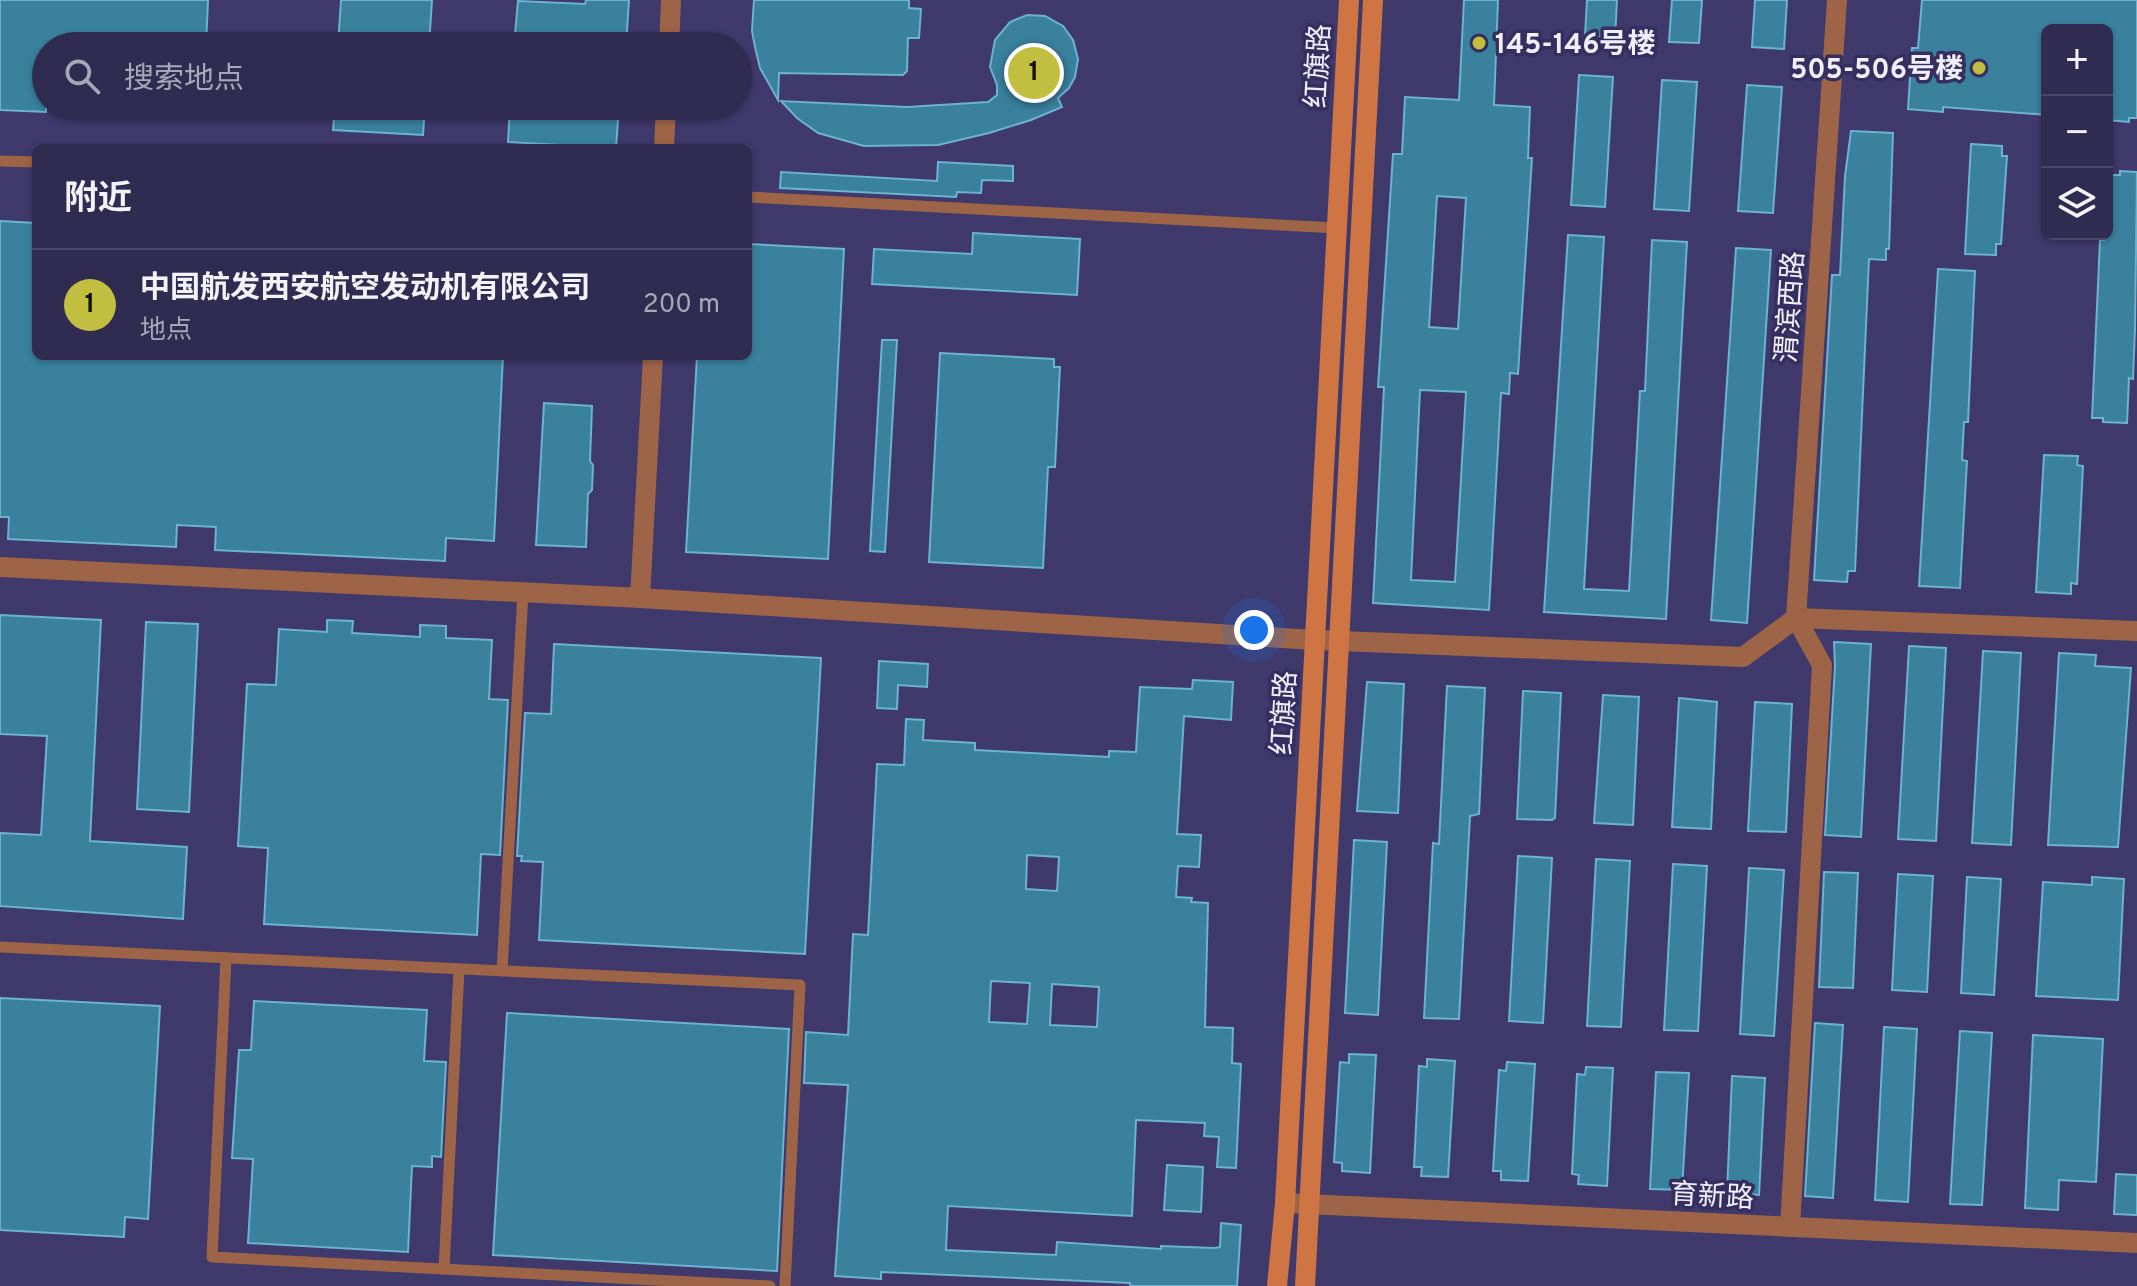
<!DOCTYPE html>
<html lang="zh">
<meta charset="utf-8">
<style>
:root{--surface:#302b50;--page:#3c375a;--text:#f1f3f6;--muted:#a8a7b7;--line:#4b4767;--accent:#c1be40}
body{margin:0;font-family:Overpass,"Noto Sans SC",sans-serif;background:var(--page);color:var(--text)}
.controls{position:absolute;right:24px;top:24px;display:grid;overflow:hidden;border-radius:12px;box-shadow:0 2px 6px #0004}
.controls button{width:72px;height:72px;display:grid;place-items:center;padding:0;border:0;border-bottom:2px solid var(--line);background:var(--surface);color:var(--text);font:40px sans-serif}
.you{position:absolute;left:1254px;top:630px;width:28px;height:28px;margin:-20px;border:6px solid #fff;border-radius:50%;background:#1a73e8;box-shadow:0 0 0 12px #1a73e833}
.badge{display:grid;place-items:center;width:52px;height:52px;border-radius:50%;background:var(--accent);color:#111;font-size:26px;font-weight:700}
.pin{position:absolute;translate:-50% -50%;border:4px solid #fff;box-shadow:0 2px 8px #0006}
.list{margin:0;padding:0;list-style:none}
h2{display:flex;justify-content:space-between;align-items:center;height:104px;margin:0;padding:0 32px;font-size:34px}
h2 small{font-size:26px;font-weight:400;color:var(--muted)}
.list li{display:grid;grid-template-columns:52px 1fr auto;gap:24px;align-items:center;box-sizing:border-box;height:112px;padding:0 32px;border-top:2px solid var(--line)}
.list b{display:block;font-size:30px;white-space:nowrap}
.list p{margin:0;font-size:26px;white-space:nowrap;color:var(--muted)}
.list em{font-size:26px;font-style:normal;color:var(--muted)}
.icon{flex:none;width:44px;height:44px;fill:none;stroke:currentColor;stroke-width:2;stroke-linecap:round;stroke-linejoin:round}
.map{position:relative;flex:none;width:2137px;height:1286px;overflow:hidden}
.search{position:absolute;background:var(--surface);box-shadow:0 2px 6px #0004;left:32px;top:32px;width:720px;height:88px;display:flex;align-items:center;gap:20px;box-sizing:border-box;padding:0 28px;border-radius:44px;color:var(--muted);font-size:30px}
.panel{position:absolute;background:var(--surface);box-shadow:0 2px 6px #0004;left:32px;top:144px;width:720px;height:216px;border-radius:12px}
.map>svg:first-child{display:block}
</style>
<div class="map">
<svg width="2137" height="1286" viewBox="0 0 2137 1286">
<rect width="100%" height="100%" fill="#40396b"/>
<g fill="#3a819e" stroke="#6cb2d1" stroke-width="2" fill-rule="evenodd">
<path d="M0,0h208l-2,46h-160v66l-46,-2z"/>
<path d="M341,0h91l-3,46h-91z"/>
<path d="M586,0h43l-3,46h-112l4,-45 67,3z"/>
<path d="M754,0h155v8l12,1 -2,29h-11l-1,33 -4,4 -124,-2 -1,27 -18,-32 -5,-21 -3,-16z"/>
<path d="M1464,0h34l-4,105 36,2 -2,51h4l-14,216 -8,-1 -1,21 -8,-1 -12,217 -116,-7 11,-216h-6l15,-233h9l3,-57 54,3zM1437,196l29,2 -8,131 -29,-2zM1420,390l46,2 -11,190 -44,-2z"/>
<path d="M1587,0h30l-2,38 -30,-2z"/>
<path d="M1672,0h30l-3,43 -30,-1z"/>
<path d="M1755,0h32l-3,49 -32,-2z"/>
<path d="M1922,0h215v118h-8v4l-22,-2v-90h-60v85l-104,-8v5l-35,-3 4,-61h6z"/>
<path d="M1027,15l18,1 18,10 10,14 5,19 -3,18 -6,11 -11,10 4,9 -31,13 -42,13 -51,12 -74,1 -46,-13 -21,-15 -16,-17 126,6 81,-5 9,-7v-10l-7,-18 5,-27 15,-18z"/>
<path d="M1579,75l34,2 -8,130 -34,-2z"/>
<path d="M1662,80l35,2 -8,129 -35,-2z"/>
<path d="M1747,85l35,2 -9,126 -35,-2z"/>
<path d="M335,106h90l-2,29 -90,-5z"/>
<path d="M510,106h109l-3,42 -108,-6z"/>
<path d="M1851,131l42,2 -4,116h-3v11l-17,-1 -14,312h-7l-1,11 -33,-2 18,-305h8l5,-99z"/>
<path d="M1971,144l31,2v10h5l-6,88h-5v11l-31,-1z"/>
<path d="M938,162l75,4v15l-31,-1 -1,13 -24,-1 -1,5 -176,-9 1,-16 156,9z"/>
<path d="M2120,171l17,1 -2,157 -2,50 -4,-1 -2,45 -24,-1v-4h-11l8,-178h4v-6h3l1,-59h12z"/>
<path d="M0,221l36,2v133h467l-9,185 -48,-3 -1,23 -230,-11 1,-23 -39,-2 -1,22 -168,-8 1,-22h-9z"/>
<path d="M973,233l107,6 -3,56 -205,-11 2,-35 98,5z"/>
<path d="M1568,235l36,2 -20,352 45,2 11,-200h5l7,-151 35,2 -21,377 -122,-7z"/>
<path d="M748,244l96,5 -16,310 -142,-7 11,-196h51z"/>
<path d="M1736,248l35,2 -24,373 -36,-3z"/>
<path d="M1938,269l37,2 -7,151h-4l-2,38 5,1 -7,127 -41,-2z"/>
<path d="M882,340h15l-12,212 -15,-1z"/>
<path d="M940,353l114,6v8h6l-5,100h-7l-5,101 -114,-6z"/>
<path d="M544,403l48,3 -2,55 3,4 -1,25 -4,4 -2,53 -50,-2z"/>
<path d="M2044,455l34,1 -1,9 6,1 -6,118 -6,-1v11l-35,-2z"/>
<path d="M0,615l101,5 -11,221 97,6 -4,72 -183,-13v-73l41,2 6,-99 -47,-2z"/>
<path d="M327,620l26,1 -1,12 68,4v-12l26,1v12l46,2 -3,59 19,1 -8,155 -19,-1 -4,81 -213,-11 4,-76 -30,-2 9,-162 29,1 3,-56 48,3z"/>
<path d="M146,622l52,2 -9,188 -52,-3z"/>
<path d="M1834,642l37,2 -10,193 -36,-2 10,-169z"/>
<path d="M554,644l267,14 -16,296 -266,-14 4,-78 -22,-1 1,-5h-5l8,-143 26,1z"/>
<path d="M1909,646l37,2 -10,193 -38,-2z"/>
<path d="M1983,651l38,2 -10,192 -39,-2z"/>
<path d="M2059,653l37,2 -1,11 36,2 -13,179 -70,-2z"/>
<path d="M879,661l49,3 -1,23 -29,-2 -1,24 -20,-1z"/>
<path d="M1193,680l40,2 -2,38 -47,-4 -7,118 24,1 -2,32 -21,-1 -2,31 16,1 -1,4 17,1 -3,124 28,1 -1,35 9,1 -5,104 -19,-1 2,-30 -15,-1 1,-13 -69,-3 -4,96 -184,-10 -2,44 110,5 1,-13 104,7v-3l54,2 5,-1 1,-24 20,2 -4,61h-107v-3l-249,-11v7l-46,-3 13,-191 -44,-2 2,-51 42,3 5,-101 15,1 9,-171 27,1 2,-46 18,1 -1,20 52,3v7l134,7v-6l27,1 4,-65 52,2zM1027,855l32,2 -2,34 -31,-2zM991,981l39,2 -3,41 -38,-2zM1052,984l47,3 -2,40 -47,-2z"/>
<path d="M1367,682l37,2 -6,129 -41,-2z"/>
<path d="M1447,686l38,2 -6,126 -9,2 -11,203 -35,-1 9,-175 6,1z"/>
<path d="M1523,691l38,2 -6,125 -3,2 -35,-1z"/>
<path d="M1603,695l36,2 -6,128 -39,-2z"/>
<path d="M1679,698l38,4 -6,127 -39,-2z"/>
<path d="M1755,702l37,2 -6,128 -38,-1z"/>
<path d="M1354,840l33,2 -9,173 -33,-2z"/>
<path d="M1518,856l34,2 -9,165 -34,-2z"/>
<path d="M1596,859l34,2 -9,166 -34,-1z"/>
<path d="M1673,864l34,2 -9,165 -34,-1z"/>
<path d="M1749,868l35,2 -10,166 -34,-2z"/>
<path d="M1824,872l34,1 -5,115 -34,-1z"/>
<path d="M1898,874l35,2 -6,116 -35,-2z"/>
<path d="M1967,877l34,2 -7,116 -33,-2z"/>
<path d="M2092,877l32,2 -6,121 -82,-4 7,-114 49,3z"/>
<path d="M0,998l160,8 -12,213 -23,-2 -1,20 -124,-7z"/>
<path d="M254,1001l173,9 -3,51 22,1 -5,95 -9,-1v11l-20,-1 -4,86 -160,-9 5,-84 -21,-1 7,-108h12z"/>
<path d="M507,1013l282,16 -12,242 -284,-16z"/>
<path d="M1815,1023l28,2 -10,173 -28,-2z"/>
<path d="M1884,1027l33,2 -9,173 -33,-2z"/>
<path d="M1960,1031l32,2 -10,172 -32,-1z"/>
<path d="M2033,1035l70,4 -7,143 -37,-2 -1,30 -33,-2z"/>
<path d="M1349,1054l27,1 -6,118 -28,-2v-8l-8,-1 6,-100 9,1z"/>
<path d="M1427,1059l28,2 -7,116 -27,-1 1,-9h-8l5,-101 8,1z"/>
<path d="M1507,1062l28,2 -7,117 -27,-1v-9h-8l6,-101 7,1z"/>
<path d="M1586,1067l27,1 -6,118 -29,-2 1,-9 -7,-1 5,-100 8,1z"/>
<path d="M1656,1072l33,1 -7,117 -32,-1z"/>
<path d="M1732,1076l33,2 -6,117 -32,-2z"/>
<path d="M1167,1165l36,2 -2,45 -37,-2z"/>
<path d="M2116,1174l21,1v40l-23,-1z"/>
</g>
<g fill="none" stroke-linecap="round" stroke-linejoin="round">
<g stroke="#9e6447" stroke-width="11">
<path d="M0,161l36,1"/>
<path d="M748,197l589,31"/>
<path d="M0,947l800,38 -15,301"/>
<path d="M226,958l-14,299 558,29"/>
<path d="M502,971l21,-379"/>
<path d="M444,1269l15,-300"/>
</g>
<g stroke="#9e6447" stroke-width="20">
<path d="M669,46l2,-46"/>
<path d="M664,148l2,-42"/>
<path d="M0,567l640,31 675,42 428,17 53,-39 341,13"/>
<path d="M640,598l13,-242"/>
<path d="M1790,1227l32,-562 -26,-47 41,-618"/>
</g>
<path stroke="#9e6447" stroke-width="20" d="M1285,1203l852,40"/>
<g stroke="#cf7544" stroke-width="20">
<path d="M1277,1286l8,-83 64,-1203"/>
<path d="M1305,1286l68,-1286"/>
</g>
</g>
<g fill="#c1be40" stroke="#362e5f" stroke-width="3">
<circle cx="1479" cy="43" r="8"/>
<circle cx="1979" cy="68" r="8"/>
</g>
<g text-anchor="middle" stroke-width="7" stroke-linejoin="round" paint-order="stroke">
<g font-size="28" font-weight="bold" fill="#f0f0fc" stroke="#362e5f" text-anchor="start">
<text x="1495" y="53">145-146号楼</text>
<text x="1963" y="78" text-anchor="end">505-506号楼</text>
</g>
<g font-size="28" fill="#f0f0fc" stroke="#362e5f">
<text transform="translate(1317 66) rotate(-87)" y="10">红旗路</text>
<text transform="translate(1789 307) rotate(-86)" y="10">渭滨西路</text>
<text transform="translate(1283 713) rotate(-87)" y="10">红旗路</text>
<text transform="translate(1712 1195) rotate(3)" y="10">育新路</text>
</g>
</g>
</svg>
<div class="controls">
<button>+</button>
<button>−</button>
<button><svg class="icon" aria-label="layers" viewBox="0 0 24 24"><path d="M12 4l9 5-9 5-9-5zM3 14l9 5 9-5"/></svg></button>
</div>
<div class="you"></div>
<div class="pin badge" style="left:1034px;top:73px">1</div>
<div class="search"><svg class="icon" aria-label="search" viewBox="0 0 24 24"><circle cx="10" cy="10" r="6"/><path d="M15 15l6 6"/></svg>搜索地点</div>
<section class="panel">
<h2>附近<small></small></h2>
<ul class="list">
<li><span class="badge">1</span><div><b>中国航发西安航空发动机有限公司</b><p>地点</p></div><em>200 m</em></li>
</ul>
</section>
</div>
